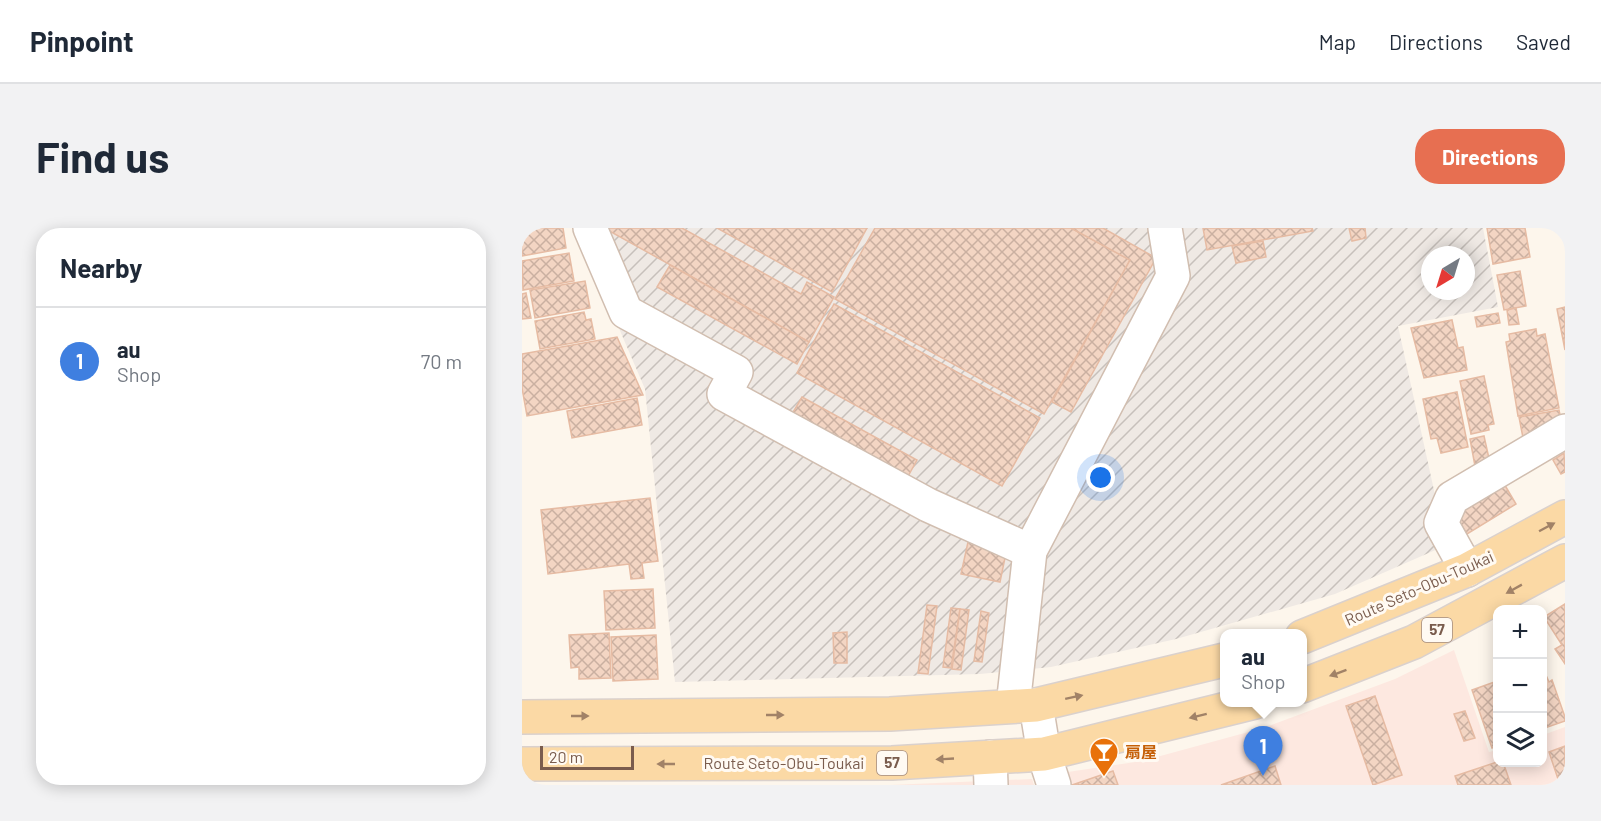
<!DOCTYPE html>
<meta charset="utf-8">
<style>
:root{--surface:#fff;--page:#f2f2f3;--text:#1f2937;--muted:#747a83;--line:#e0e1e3;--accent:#e76f51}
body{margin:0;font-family:Barlow,"Noto Sans JP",sans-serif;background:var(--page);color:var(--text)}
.controls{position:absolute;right:18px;bottom:18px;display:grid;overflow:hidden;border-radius:12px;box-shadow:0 3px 15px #0003}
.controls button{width:54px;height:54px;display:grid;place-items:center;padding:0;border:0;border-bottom:2px solid var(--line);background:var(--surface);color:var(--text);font:30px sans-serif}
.compass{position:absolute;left:899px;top:18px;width:54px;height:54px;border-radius:50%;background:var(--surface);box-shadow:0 3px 15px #0003;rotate:218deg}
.scale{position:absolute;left:18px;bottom:15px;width:94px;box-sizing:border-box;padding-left:6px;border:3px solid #7a5c4d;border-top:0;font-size:16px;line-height:21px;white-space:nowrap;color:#7a5c4d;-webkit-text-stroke:4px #fffaf3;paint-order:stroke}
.you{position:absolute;left:579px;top:250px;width:21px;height:21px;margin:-15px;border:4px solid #fff;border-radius:50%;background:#1a73e8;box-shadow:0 0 0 9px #1a73e833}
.badge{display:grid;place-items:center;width:39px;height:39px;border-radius:50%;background:var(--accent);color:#fff;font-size:20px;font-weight:700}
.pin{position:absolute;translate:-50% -50px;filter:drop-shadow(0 2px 3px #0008)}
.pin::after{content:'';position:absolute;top:32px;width:21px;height:18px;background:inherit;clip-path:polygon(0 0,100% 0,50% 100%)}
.popup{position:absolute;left:698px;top:401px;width:87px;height:78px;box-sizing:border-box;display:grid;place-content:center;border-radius:12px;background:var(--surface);filter:drop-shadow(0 2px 4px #0005);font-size:20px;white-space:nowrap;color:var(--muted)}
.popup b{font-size:22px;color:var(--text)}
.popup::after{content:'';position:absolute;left:50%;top:100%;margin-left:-12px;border:12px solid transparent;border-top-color:var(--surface)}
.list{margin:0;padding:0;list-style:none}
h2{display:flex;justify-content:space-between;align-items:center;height:78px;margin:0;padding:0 24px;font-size:26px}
h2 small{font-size:20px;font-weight:400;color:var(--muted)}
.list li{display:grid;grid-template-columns:39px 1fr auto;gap:18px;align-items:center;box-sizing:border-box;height:108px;padding:0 24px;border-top:2px solid var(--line)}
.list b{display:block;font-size:22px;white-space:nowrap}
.list p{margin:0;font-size:20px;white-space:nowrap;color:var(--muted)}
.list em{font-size:20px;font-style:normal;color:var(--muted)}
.icon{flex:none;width:33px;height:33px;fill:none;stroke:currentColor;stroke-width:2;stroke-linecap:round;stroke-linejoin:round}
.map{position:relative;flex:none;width:1043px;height:557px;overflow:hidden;border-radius:24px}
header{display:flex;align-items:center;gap:36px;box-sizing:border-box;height:84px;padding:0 30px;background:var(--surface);border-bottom:2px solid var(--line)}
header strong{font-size:28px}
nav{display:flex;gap:33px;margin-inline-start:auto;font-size:21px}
.intro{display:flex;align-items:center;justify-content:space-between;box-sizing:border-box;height:144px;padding:0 36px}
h1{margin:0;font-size:42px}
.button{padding:15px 27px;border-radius:24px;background:var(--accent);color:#fff;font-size:21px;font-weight:700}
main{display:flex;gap:36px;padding:0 36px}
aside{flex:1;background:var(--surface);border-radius:24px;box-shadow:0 3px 15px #0003}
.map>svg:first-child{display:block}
</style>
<header>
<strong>Pinpoint</strong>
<nav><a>Map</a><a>Directions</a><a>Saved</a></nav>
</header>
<div class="intro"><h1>Find us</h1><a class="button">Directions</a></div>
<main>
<aside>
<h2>Nearby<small></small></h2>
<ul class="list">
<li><span class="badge" style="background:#3f7fe0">1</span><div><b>au</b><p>Shop</p></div><em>70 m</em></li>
</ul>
</aside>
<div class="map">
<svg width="1043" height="557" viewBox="0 0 1043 557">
<defs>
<pattern id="industrial-furrows" width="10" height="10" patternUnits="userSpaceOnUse" patternTransform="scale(1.5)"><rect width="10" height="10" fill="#efe9e4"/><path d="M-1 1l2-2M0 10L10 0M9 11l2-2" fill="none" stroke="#c7c0bb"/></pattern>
<pattern id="building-cross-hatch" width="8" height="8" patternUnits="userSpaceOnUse" patternTransform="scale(1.5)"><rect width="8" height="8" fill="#f3d5c3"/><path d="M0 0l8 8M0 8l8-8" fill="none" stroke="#cab0a1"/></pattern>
</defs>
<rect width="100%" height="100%" fill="#fdf6ec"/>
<g fill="#fde8e0">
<path d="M932,422l35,102 8,-2v12h45l1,-27 22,-8v58h-500l-4,-12 81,-12 121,-33 132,-49z"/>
<path d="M510,551l2,6h-144z"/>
</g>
<path fill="url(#industrial-furrows)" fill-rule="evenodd" d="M54,0h907l15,79 -100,19 39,178 3,44 -105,46 -159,45 -125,28 -71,7 -305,8 -30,-293zM908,27h36v36h-36z"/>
<g fill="url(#building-cross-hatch)" stroke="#e6bba3" stroke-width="1.5">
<path d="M0,0h41l3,20 -44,8z"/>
<path d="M82,0h78l119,66 6,-12 27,15 -25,45z"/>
<path d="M195,0h150l-35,64z"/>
<path d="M353,0h196l59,32 -86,154 -209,-115z"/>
<path d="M549,0h32l53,30 -85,154 -19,-10 78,-142z"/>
<path d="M681,0h109l1,3 -106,19z"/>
<path d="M827,0h16l1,10 -14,3z"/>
<path d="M965,0h38l5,29 -37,7z"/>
<path d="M741,13l3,16 -30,6 -4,-17z"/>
<path d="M47,25l5,28 -51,9 -1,-29z"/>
<path d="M148,37l139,77 -12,22 -140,-77z"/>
<path d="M998,43l6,35 -22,4 -7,-35z"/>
<path d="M63,53l5,27 -55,10 -5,-28z"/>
<path d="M4,65l5,25 -9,1v-25z"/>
<path d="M312,76l206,114 -38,68 -205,-113z"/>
<path d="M1043,79v43l-8,-41z"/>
<path d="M994,80l3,16 -10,1 -2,-15z"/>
<path d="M62,84l2,8 5,-1 4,20 -55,10 -5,-28z"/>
<path d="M976,85l2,10 -23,4 -2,-10z"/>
<path d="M930,92l6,28 5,-1 4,23 -43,8 -13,-50z"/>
<path d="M1014,101l1,7 8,-2 14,74 -41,8 -12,-74 4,-1 -1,-7z"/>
<path d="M95,109l26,58 -116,21 -5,-28v-34z"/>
<path d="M962,148l10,48 -6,1 1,5 -18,4 -11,-53z"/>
<path d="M935,164l11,55 -27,6 -4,-15 -6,1 -8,-40z"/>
<path d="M280,169l115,63 -10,18 -115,-64z"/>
<path d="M115,170l5,27 -70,13 -5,-27z"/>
<path d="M1037,182l2,10 -37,23 -5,-26z"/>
<path d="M962,208l6,27 -15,3 -5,-27z"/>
<path d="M1042,225l1,19 -4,2 -8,-14z"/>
<path d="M981,254l13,22 -49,30 -9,-14 11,-18z"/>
<path d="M128,270l8,63 -16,2 2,15 -13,1 -2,-15 -81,10 -7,-64z"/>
<path d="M448,305l36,20 -6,29 -39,-8z"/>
<path d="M131,361l2,39 -49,2 -2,-39z"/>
<path d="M1043,376v60l-10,-15 7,-4 -18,-28z"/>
<path d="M405,377l10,1 -9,68 -10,-1z"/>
<path d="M429,380l9,1 -9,59 -8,-1z"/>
<path d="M438,381l9,1 -8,60 -9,-1z"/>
<path d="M459,383l8,2 -7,49 -8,-1z"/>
<path d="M325,404v31h-13l-1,-30z"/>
<path d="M87,405l2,45 -32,1v-12l-8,1 -2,-33z"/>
<path d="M134,407l2,44 -45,2 -2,-44z"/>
<path d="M1020,438l7,16 3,-2 13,37v4l-23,8z"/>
<path d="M975,453v65l-5,2 -20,-58z"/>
<path d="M853,468l27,79 -29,10 -27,-79z"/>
<path d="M943,483l10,27 -11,3 -10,-27z"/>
<path d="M1043,518v39h-5l-11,-33z"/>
<path d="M975,534h6l8,23h-53l-3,-9z"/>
<path d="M753,538l6,19h-60z"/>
<path d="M591,543l5,14h-46z"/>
</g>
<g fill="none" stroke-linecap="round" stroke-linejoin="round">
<g stroke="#d1beb0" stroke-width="36">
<g id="minor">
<path d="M68,0l36,84 110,60 -12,22 204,111 102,46"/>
<path d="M945,342l-26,-47 11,-25 113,-67"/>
<path d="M514,477l8,49 10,31"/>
<path d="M491,478l17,-155 143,-275 -8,-48"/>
<path d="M468,529l1,28"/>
</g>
</g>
<g stroke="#dad1cd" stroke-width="36">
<g id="major">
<path d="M780,409l165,-67 98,-53"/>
<path d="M780,458l112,-44 151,-81"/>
<path d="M0,489l368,-3 146,-9 188,-45"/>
<path d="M0,536l370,-1 152,-9 211,-52"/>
</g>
</g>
<use href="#minor" stroke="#fff" stroke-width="33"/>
<use href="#major" stroke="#fbd9a5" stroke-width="33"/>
</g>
<defs><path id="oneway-solid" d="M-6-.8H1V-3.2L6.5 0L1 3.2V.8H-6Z" transform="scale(1.5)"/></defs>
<g fill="#a18267">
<use href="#oneway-solid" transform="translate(1025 299) rotate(-28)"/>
<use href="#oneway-solid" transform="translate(992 361) rotate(151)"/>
<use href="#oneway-solid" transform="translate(816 445) rotate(160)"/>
<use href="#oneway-solid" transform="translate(552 469) rotate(-12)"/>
<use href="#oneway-solid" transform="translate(253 487)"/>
<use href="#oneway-solid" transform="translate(58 488)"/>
<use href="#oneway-solid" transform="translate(676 488) rotate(166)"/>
<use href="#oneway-solid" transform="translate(423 531) rotate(177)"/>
<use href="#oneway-solid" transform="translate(144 536) rotate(180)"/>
</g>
<defs>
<g id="bar-pin" transform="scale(1.5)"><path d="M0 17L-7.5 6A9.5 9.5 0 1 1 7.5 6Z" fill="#e8710a" stroke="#fffaf3"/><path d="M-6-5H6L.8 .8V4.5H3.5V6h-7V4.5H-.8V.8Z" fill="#fff"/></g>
</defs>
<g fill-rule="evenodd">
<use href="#bar-pin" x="582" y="524"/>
</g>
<g text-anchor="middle" stroke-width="6" stroke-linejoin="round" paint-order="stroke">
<g fill="#fffaf3" stroke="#a28b7f" stroke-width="1.5">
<rect x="900" y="390" width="30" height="24" rx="4.5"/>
<rect x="355" y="523" width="30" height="24" rx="4.5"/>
</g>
<g font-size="15" font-weight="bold" fill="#7a5c4d">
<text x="915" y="407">57</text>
<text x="370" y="540">57</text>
</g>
<g font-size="16" fill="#7a5c4d" stroke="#fffaf3">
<text transform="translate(897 360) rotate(-24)" y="6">Route Seto-Obu-Toukai</text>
<text x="262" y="541">Route Seto-Obu-Toukai</text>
</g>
<g font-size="16" font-weight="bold" fill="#c56008" stroke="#fffaf3" text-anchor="start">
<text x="603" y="530">扇屋</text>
</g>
</g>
</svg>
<div class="controls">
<button>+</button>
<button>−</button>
<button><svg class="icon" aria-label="layers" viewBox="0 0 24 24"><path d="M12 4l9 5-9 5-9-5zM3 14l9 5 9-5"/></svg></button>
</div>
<svg class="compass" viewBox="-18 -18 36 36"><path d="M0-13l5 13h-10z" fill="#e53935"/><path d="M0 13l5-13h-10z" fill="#747a83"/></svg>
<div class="scale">20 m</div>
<div class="you"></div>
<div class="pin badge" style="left:741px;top:548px;background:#3f7fe0">1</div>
<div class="popup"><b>au</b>Shop</div>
</div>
</main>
